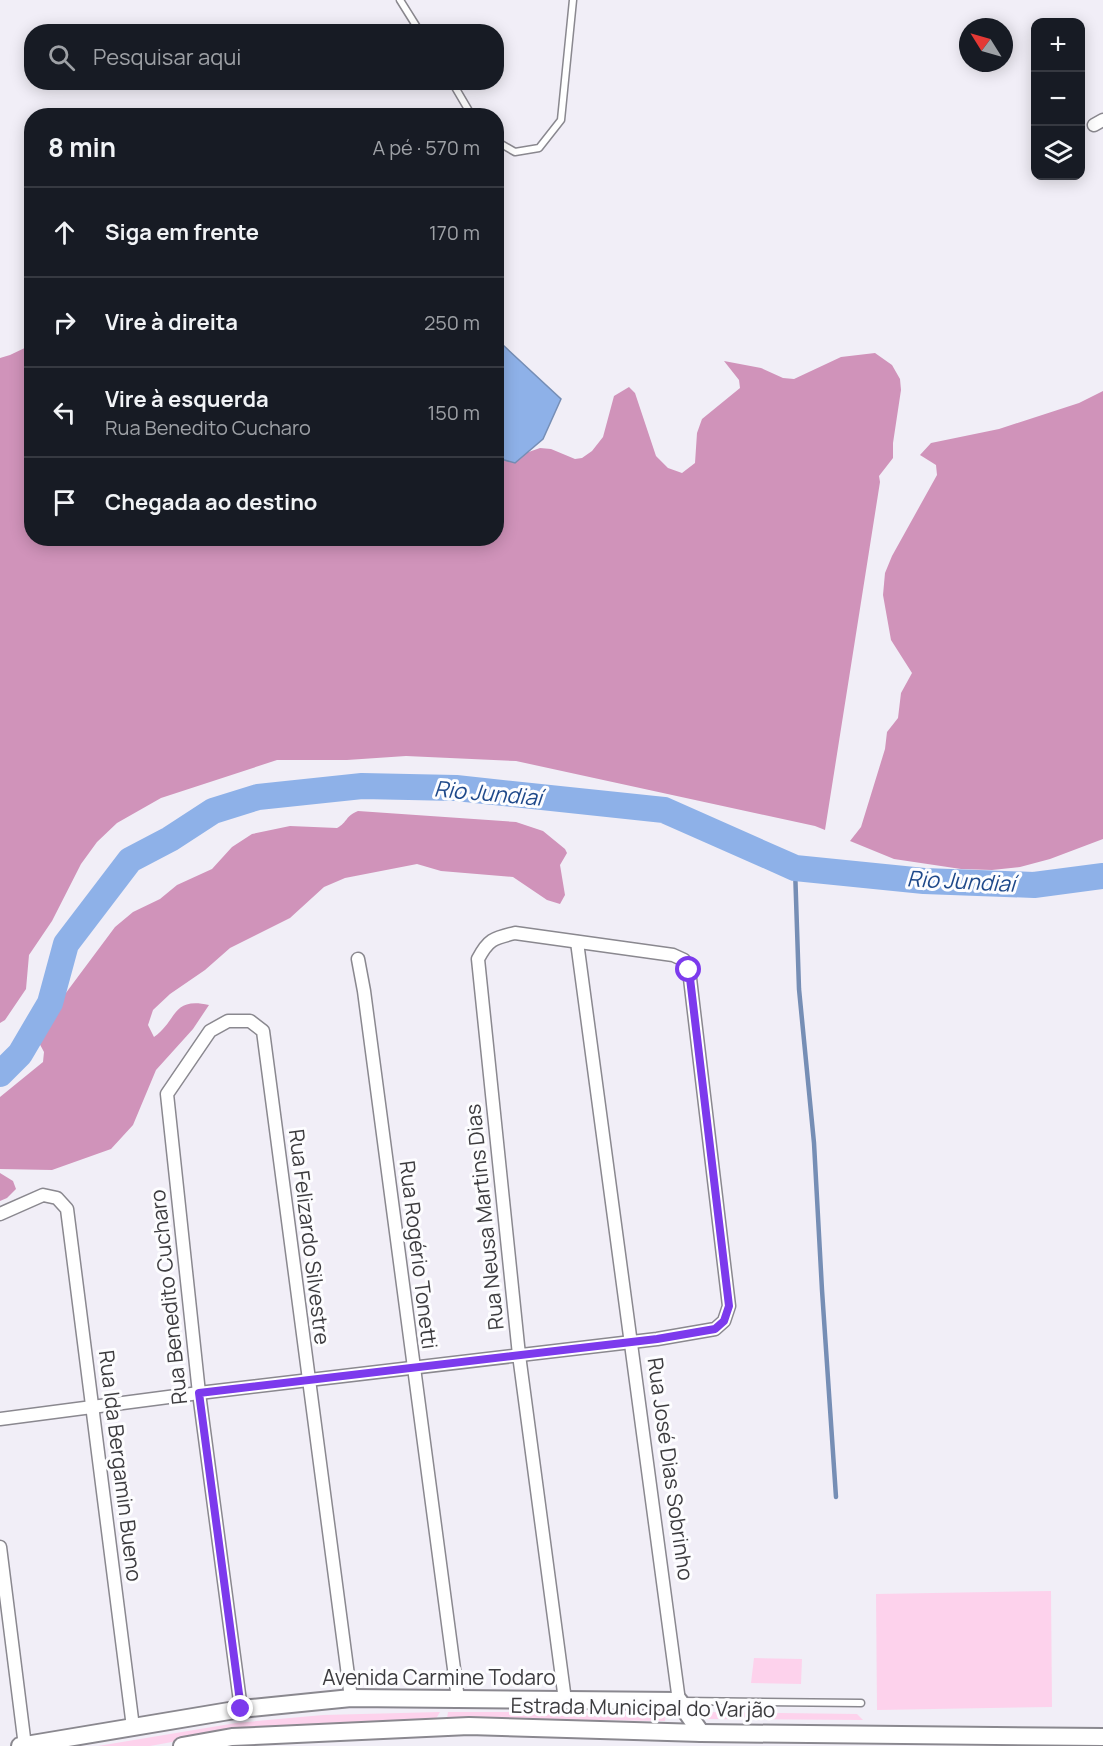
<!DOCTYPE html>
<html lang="pt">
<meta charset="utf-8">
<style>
:root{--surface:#171b24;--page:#242831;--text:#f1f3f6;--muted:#9ea1a6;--line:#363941}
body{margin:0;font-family:Manrope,sans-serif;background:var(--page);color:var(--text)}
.controls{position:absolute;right:18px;top:18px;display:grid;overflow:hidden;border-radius:12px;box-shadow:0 3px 15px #0003}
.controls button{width:54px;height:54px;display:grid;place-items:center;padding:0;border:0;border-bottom:2px solid var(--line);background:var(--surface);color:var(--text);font:30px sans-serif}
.compass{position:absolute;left:959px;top:18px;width:54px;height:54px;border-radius:50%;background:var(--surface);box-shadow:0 3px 15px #0003;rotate:307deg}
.stop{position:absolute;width:18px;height:18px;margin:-14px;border:4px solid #7c3aed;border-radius:50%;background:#fff}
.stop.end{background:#7c3aed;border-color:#fff;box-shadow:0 2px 6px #0008}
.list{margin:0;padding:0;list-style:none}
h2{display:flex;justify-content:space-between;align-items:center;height:78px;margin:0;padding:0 24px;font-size:26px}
h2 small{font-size:20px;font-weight:400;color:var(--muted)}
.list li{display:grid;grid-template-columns:39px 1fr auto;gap:18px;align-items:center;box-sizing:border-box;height:90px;padding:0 24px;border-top:2px solid var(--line)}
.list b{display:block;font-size:22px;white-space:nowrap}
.list p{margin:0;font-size:20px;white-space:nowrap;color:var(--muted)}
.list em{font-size:20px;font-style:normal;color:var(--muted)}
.icon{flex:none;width:33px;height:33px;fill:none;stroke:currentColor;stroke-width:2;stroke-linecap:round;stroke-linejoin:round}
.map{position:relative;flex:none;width:1103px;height:1746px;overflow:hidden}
.search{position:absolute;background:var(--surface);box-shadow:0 3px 15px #0003;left:24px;top:24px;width:480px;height:66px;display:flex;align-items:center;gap:15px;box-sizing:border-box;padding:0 21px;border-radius:24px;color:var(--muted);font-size:22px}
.panel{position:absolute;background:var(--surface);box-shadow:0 3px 15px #0003;left:24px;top:108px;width:480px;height:438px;border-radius:24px}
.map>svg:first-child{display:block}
</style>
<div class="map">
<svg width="1103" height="1746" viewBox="0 0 1103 1746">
<rect width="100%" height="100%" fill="#f1eef7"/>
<g fill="#fdd2ec">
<path d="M1051,1591l1,116 -175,3 -1,-116z"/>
<path d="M754,1658l48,1 -1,25 -50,-1z"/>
<path d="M440,1712l-6,10 -197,8 -87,16h-52l138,-23 87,-8z"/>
<path d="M448,1712h218l-1,9 -218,-3z"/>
<path d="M706,1712l151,2 6,6 -156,-1z"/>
</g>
<g fill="#d093ba">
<path d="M31,345l1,193h464l1,-75 43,-15 11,1 24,10 7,-1 10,-7 11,-14 11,-41 15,-9 6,6 21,63 12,12 14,5 13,-10 2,-30 5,-14 38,-31 -1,-8 -15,-19 37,7 22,10 11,1 47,-22 34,-4 17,12 8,14 1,11 -8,53v15l-14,18 1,6 -55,348 -10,-4 -299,-65 -110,-5 -59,4h-70l-116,38 -44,25 -20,19 -16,22 -29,57 -23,34 -3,34 -21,31 -5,3v-665l10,-3z"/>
<path d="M1103,391v448l-53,20 -30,8 -28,3 -31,-1 -67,-10 -44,-18 11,-14 24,-78 2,-17 11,-14 3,-25 11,-20 -21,-33 -8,-45 2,-22 7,-17 45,-81 -1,-10 -16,-10 11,-12 68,-14 80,-26z"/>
<path d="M358,811l158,11 27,9 22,18 2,4 -7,12 5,30 -5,9 -13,-4 -34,-23 -72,-6 -24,-7 -72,14 -21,9 -34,31 -60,30 -25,22 -35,24 -17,16 -5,15 6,12c24,-17 17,-40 55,-32l-16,24 -37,41 -23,55 -22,24 -59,21 -52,-1v-72l43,-35 1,-10 -7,-13 5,-14 73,-98 18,-15 27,-13 17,-14 35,-16 20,-22 20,-13 38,-8 47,2c11,-6 8,-12 21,-17z"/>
<path d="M0,1173l13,8 3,8 -9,9 -7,3z"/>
</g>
<path fill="#8eb1e8" stroke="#768eb5" stroke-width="1.5" d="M497,345h6l58,54 -18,40 -28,24 -18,-5z"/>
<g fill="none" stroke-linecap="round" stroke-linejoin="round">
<path stroke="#768eb5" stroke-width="4.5" d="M795,868l4,121 15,154 8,147 14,207"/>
<path stroke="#8eb1e8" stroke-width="26" d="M0,1074l20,-20 30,-51 16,-59 64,-84 40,-21 43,-28 45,-14 104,-11 94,2 208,22 131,58 129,13 110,4 69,-9"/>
<g stroke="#8a888f" stroke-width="9">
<g id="service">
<path d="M400,0l20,32"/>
<path d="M452,82l20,34"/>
<path d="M496,141l19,11 24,-4 22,-28 12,-120"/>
<path d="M682,1701l179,2"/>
</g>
</g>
<g stroke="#8a888f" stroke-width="15">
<g id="minor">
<path d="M1094,125l9,-5"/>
<path d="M577,942l102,759"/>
<path d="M358,959l6,32 94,708"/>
<path d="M0,1214l43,-19 14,3 10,11 66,518"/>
<path d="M0,1419l199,-26 458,-54 58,-10 9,-8 5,-15 -40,-336 -5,-10 -11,-5 -158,-22c-22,5 -27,7 -37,26l41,396 46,345"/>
<path d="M0,1547l25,199"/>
<path d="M241,1709l-42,-316 -32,-299 43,-63 18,-10h22l13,10 88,667"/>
</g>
</g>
<g stroke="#8a888f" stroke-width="20">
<g id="secondary">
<path d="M20,1746l221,-37 110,-11 328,3 22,32"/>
<path d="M182,1746l50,-9 237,-11 232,7 402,4"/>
</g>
</g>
<use href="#service" stroke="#fff" stroke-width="6"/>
<use href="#minor" stroke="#fff" stroke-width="12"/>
<use href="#secondary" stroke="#fff" stroke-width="16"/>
</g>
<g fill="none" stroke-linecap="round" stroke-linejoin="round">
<path stroke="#7c3aed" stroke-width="8" d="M241,1709l-42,-316 458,-54 58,-10 9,-8 5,-15 -40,-336"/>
</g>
<g text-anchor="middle" stroke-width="6" stroke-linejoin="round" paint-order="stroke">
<g font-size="21" fill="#3d3c3f" stroke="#fdfdff">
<text transform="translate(485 1217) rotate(-96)" y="7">Rua Neusa Martins Dias</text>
<text transform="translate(309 1237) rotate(83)" y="7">Rua Felizardo Silvestre</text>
<text transform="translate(418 1255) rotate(83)" y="7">Rua Rogério Tonetti</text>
<text transform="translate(169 1297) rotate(-96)" y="7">Rua Benedito Cucharo</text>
<text transform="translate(120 1466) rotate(83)" y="7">Rua Ida Bergamin Bueno</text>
<text transform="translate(670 1469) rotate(82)" y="7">Rua José Dias Sobrinho</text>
<text x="439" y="1685">Avenida Carmine Todaro</text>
<text transform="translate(643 1708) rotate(1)" y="7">Estrada Municipal do Varjão</text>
</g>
<g font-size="22" font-style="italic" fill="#1f498a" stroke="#fdfdff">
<text transform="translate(488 793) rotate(5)" y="8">Rio Jundiaí</text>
<text transform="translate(961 881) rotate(3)" y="8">Rio Jundiaí</text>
</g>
</g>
</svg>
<div class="controls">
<button>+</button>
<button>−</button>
<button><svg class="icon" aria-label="layers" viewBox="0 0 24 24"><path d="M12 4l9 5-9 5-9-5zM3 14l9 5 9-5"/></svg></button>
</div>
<svg class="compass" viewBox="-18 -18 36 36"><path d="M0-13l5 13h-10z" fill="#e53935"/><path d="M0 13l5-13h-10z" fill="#9ea1a6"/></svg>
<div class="stop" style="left:689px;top:970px"></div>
<div class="stop end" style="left:241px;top:1709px"></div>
<div class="search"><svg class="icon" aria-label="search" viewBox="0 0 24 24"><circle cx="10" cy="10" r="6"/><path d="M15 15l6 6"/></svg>Pesquisar aqui</div>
<section class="panel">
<h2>8 min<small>A pé · 570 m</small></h2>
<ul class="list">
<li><svg class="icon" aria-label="ahead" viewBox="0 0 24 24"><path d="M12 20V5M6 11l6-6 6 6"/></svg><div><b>Siga em frente</b></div><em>170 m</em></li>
<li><svg class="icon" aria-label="right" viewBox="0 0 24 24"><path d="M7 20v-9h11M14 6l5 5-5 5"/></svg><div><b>Vire à direita</b></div><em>250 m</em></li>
<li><svg class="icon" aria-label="left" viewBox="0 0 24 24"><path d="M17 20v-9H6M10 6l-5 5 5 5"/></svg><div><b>Vire à esquerda</b><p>Rua Benedito Cucharo</p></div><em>150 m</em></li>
<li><svg class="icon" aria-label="arrive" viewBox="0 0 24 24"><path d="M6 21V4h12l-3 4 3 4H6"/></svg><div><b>Chegada ao destino</b></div></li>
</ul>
</section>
</div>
